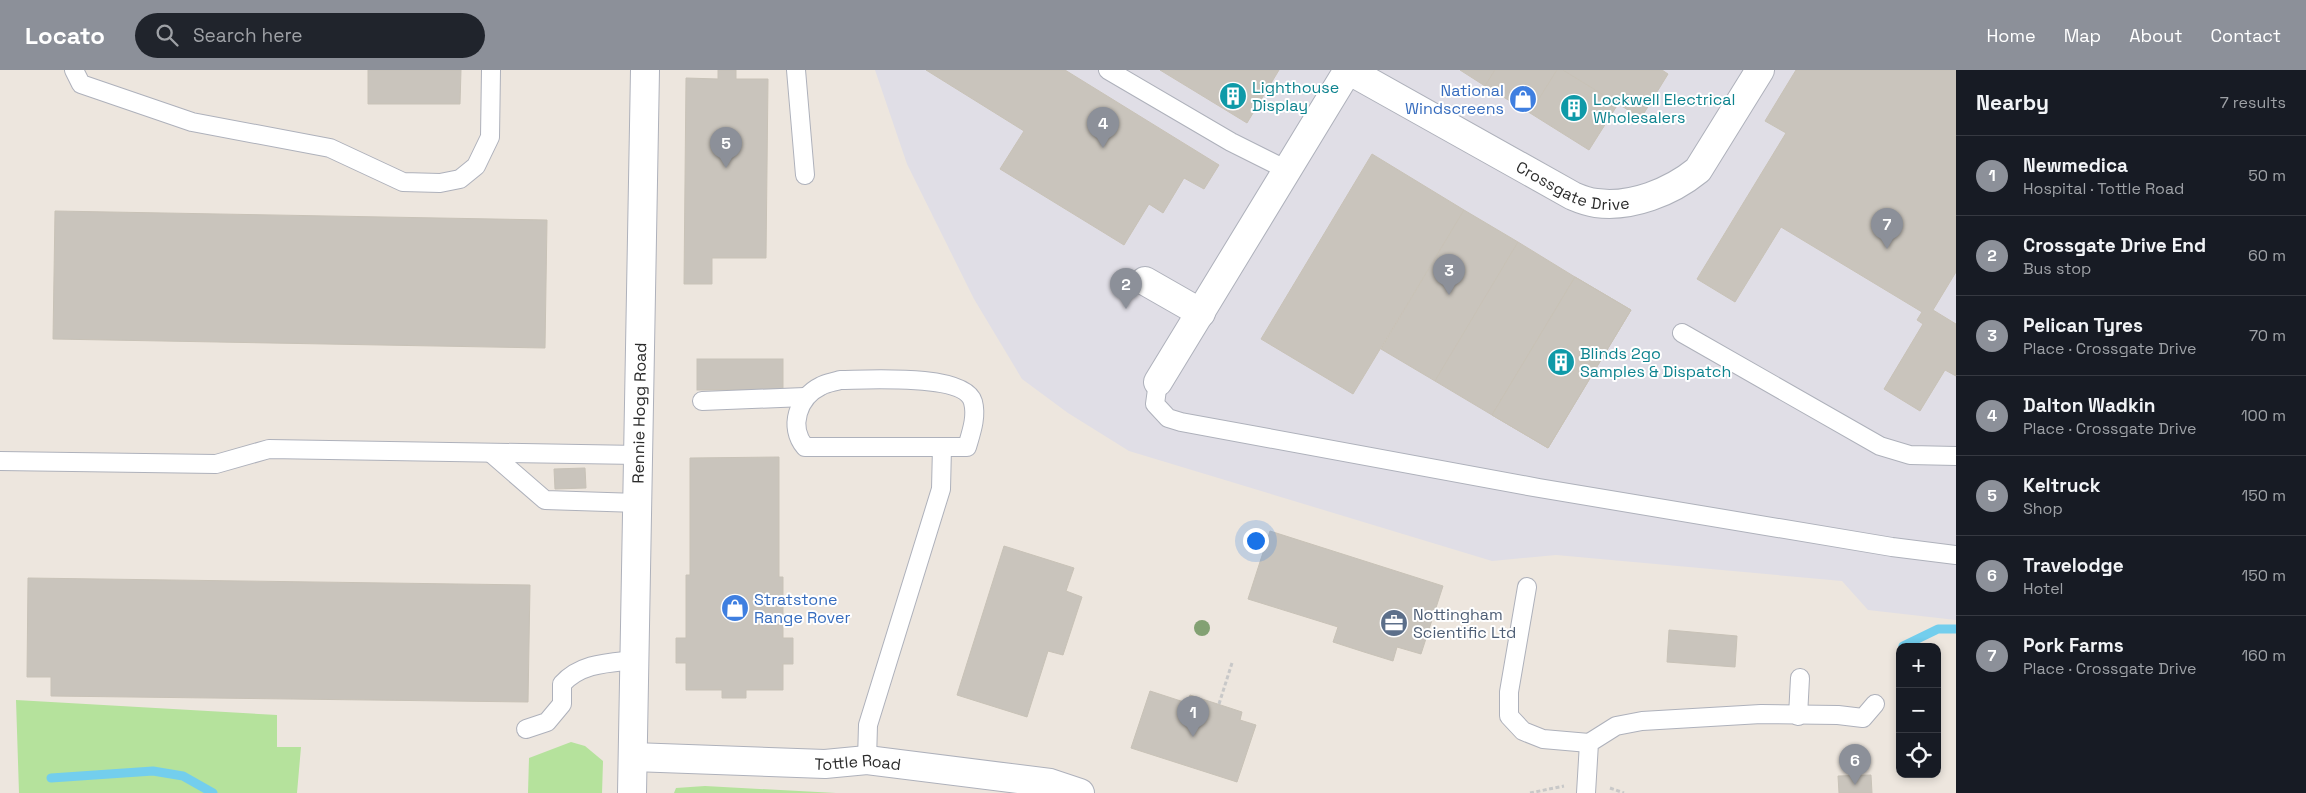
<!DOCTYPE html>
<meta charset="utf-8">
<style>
:root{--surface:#171b24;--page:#20242c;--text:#f1f3f6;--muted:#9ea1a6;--line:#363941;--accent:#8c9099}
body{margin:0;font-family:"Space Grotesk",sans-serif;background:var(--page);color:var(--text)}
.controls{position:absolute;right:15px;bottom:15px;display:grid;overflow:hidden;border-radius:10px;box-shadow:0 2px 8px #0003}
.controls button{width:45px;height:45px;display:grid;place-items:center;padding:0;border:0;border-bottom:1px solid var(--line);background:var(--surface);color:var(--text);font:25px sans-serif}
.you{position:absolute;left:1255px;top:470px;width:18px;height:18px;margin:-12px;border:4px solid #fff;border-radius:50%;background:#1a73e8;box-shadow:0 0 0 8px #1a73e833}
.badge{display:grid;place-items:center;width:32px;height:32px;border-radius:50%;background:var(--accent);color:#fff;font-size:16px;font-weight:700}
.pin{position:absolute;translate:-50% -41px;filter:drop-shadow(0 1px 2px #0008)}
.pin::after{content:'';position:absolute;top:26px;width:18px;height:15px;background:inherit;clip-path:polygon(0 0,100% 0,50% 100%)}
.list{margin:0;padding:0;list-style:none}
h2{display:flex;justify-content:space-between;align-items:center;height:65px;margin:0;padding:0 20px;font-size:21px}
h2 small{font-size:16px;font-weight:400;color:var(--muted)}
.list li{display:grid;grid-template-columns:32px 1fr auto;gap:15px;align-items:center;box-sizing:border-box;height:80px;padding:0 20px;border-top:1px solid var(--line)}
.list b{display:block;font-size:19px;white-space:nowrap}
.list p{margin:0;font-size:16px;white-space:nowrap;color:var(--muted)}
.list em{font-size:16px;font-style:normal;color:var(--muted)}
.icon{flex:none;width:28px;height:28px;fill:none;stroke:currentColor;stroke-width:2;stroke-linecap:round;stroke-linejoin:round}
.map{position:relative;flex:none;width:1956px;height:723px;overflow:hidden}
header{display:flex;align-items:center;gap:30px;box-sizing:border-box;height:70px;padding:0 25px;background:var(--accent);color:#fff}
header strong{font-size:24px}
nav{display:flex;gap:28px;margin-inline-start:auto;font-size:18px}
.search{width:350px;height:45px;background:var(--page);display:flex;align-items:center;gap:12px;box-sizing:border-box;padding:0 18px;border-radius:28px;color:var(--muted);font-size:19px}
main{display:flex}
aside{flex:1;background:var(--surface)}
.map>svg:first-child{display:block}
</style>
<header>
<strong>Locato</strong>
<div class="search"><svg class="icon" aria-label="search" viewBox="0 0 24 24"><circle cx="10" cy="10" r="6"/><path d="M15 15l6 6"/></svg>Search here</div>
<nav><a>Home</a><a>Map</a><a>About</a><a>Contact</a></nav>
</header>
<main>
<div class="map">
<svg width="1956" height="723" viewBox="0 0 1956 723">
<rect width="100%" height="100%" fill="#ede6de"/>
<path fill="#e0dee6" d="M875,0h1081v550l-88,-10 -26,-29 -286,-26 -64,6 -363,-110 -61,-38 -46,-34 -48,-80 -67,-135z"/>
<g fill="#b5e29c">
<path d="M16,630l261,15v32h24l-4,46h-278z"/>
<path d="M571,672l14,4 18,15 -1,32h-74l1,-35z"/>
<path d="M705,716l131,7h-162l2,-5z"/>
</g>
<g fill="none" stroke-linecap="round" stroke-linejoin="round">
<g stroke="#73ceed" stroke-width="9">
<path d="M1903,576l35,-17h18"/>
<path d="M51,708l102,-7 30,5 30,17"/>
</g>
</g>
<g fill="#c9c4bc" stroke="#c8c2b7">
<path d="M368,0h93l-1,34h-92z"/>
<path d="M718,0h18v9h32l-2,179h-54v26h-28l2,-206 32,1z"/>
<path d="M926,0h139l154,95 -15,24 -20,-11 -21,35 -14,-9 -25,41 -124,-76 24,-38z"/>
<path d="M1160,0h119l-32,53z"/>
<path d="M1460,0h35l-10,16z"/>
<path d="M1495,0h62l-27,43 -45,-27z"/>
<path d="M1557,0h6l55,34 -29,46 -59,-37z"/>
<path d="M1563,0h99l6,4 -27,44z"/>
<path d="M1796,0h160v202l-23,38 23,14v52l-11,-6 -25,41 -36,-22 39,-65 -6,-4 5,-8 -141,-85 -46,75 -38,-23 89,-146 -21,-12z"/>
<path d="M1372,84l92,56 -111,184 -92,-55z"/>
<path d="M1464,140l54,32 -83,139 -54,-32z"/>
<path d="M55,141l492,9 -2,128 -492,-9z"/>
<path d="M1518,172l57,35 -83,138 -57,-34z"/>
<path d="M1575,207l56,33 -83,138 -56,-33z"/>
<path d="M1575,207l56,33 -83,138 -56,-33z"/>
<rect x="697" y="289" width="86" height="31"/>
<path d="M779,387v120h4v61h10v26h-10v26h-37v8h-24v-8h-36v-27h-10v-25h10v-63h4v-117z"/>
<path d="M585,398l1,20 -31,1 -1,-20z"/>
<path d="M1270,461l173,55 -22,68 -24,-7 -4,14 -29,-9 -31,-10 5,-15 -90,-28z"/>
<path d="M1004,476l70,22 -8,23 16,6 -19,58 -15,-4 -21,66 -70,-22z"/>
<path d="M28,508l502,7 -2,117 -477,-6v-19h-24z"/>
<path d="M1669,560l68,6 -2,31 -68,-5z"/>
<path d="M1150,621l37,12 3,-8 52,17 -2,8 16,5 -19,57 -106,-34z"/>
<path d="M1871,705l1,18h-33l-1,-17z"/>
</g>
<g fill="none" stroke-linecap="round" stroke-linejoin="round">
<g stroke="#aeb1bb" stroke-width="20">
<g id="lane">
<path d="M74,0l7,14 111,38 138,26 73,34 37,1 20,-4 16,-13 14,-29 1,-67"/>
<path d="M796,0l9,105"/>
<path d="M1108,0l123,72 56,28"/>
<path d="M1682,263l198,113 30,9 46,1"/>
<path d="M840,310c25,0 125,-7 133,22 4,15 -2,31 -6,45h-162c-17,-20 -7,-50 16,-61 5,-3 13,-4 19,-6z"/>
<path d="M1158,312l-3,22 13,14 13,4 358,66 353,59 64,8"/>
<path d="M702,331l103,-4"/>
<path d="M492,384l53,46 93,3"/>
<path d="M0,391l216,3 53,-15 370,6"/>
<path d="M1527,517l-18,105v24l14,15 20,8 46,4"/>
<path d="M1798,646l2,-38"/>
<path d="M526,659l21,-7 15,-18v-20c19,-21 46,-21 73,-24"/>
<path d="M867,690l1,-35 73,-236 1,-42"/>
<path d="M1586,723l3,-50 27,-17 26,-5 119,-7 77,1 25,3 12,-14"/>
</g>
</g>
<g stroke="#aeb1bb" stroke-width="30">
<g id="street">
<path id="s1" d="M1348,0l225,126c7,3 15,6 23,7 35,5 75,-11 102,-33l62,-100"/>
<path d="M1145,211l56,32"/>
<path d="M1158,312l190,-312"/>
<path id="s2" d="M633,687l192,7 42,-4 183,23 30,10"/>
<path id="s3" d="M632,723l13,-723"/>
</g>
</g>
<g stroke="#c8c8c8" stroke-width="3" stroke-dasharray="4 2.5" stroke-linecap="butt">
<path d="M1219,634l13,-41"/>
<path d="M1610,718l14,5"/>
<path d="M1530,723l34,-7"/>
</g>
<use href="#lane" stroke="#fff" stroke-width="18"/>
<use href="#street" stroke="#fff" stroke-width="28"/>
</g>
<circle fill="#83a173" cx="1202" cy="558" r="8"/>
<defs>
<g id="building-disc" transform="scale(1.4375)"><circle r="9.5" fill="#0f9aa8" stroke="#fff"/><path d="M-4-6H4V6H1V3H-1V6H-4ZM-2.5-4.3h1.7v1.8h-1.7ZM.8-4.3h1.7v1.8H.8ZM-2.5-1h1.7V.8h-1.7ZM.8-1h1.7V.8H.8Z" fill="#fff"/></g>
<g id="shop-disc" transform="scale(1.4375)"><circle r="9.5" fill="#3f7fe0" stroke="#fff"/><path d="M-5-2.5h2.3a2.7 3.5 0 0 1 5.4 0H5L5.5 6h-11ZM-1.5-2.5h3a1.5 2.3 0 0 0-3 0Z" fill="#fff"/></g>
<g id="office-disc" transform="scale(1.4375)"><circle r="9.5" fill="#5c6f8a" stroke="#fff"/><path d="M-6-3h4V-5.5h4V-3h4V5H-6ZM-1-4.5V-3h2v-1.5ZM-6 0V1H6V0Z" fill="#fff"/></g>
</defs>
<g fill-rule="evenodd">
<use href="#building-disc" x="1233" y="26"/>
<use href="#shop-disc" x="1523" y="29"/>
<use href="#building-disc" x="1574" y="38"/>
<use href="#building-disc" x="1561" y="292"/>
<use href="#shop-disc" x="735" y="538"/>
<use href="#office-disc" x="1394" y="553"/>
</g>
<g text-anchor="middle" stroke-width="4" stroke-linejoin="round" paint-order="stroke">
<g font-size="16" fill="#0d838f" stroke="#fff" text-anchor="start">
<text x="1252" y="23">Lighthouse<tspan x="1252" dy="18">Display</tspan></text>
<text x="1593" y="35">Lockwell Electrical<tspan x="1593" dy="18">Wholesalers</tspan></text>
<text x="1580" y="289">Blinds 2go<tspan x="1580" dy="18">Samples &amp; Dispatch</tspan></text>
</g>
<g font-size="16" fill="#366cbe" stroke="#fff" text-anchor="end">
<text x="1504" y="26">National<tspan x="1504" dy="18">Windscreens</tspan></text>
<text x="754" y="535" text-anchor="start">Stratstone<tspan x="754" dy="18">Range Rover</tspan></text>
</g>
<g font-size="16" fill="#2b2b2b" stroke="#fff">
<text dy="6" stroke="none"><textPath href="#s1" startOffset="255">Crossgate Drive</textPath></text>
<text dy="6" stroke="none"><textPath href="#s3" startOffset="380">Rennie Hogg Road</textPath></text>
<text dy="6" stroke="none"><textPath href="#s2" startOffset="225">Tottle Road</textPath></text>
</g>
<g font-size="16" fill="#4e5e75" stroke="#fff" text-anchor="start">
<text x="1413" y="550">Nottingham<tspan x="1413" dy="18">Scientific Ltd</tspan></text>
</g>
</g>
</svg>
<div class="controls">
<button>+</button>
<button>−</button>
<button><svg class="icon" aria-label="locate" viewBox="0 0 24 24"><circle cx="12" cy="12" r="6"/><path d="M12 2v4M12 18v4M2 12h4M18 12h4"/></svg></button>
</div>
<div class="you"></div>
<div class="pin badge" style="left:1193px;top:667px">1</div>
<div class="pin badge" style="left:1126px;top:239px">2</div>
<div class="pin badge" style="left:1449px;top:225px">3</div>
<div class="pin badge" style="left:1103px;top:78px">4</div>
<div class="pin badge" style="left:726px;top:98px">5</div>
<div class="pin badge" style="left:1855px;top:715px">6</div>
<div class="pin badge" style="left:1887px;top:179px">7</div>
</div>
<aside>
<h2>Nearby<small>7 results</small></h2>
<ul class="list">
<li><span class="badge">1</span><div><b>Newmedica</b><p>Hospital · Tottle Road</p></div><em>50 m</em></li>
<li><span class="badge">2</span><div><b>Crossgate Drive End</b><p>Bus stop</p></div><em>60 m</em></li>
<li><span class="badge">3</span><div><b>Pelican Tyres</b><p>Place · Crossgate Drive</p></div><em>70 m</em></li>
<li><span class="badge">4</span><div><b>Dalton Wadkin</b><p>Place · Crossgate Drive</p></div><em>100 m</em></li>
<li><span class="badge">5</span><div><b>Keltruck</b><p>Shop</p></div><em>150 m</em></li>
<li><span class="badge">6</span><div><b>Travelodge</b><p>Hotel</p></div><em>150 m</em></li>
<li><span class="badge">7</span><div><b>Pork Farms</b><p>Place · Crossgate Drive</p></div><em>160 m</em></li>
</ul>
</aside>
</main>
